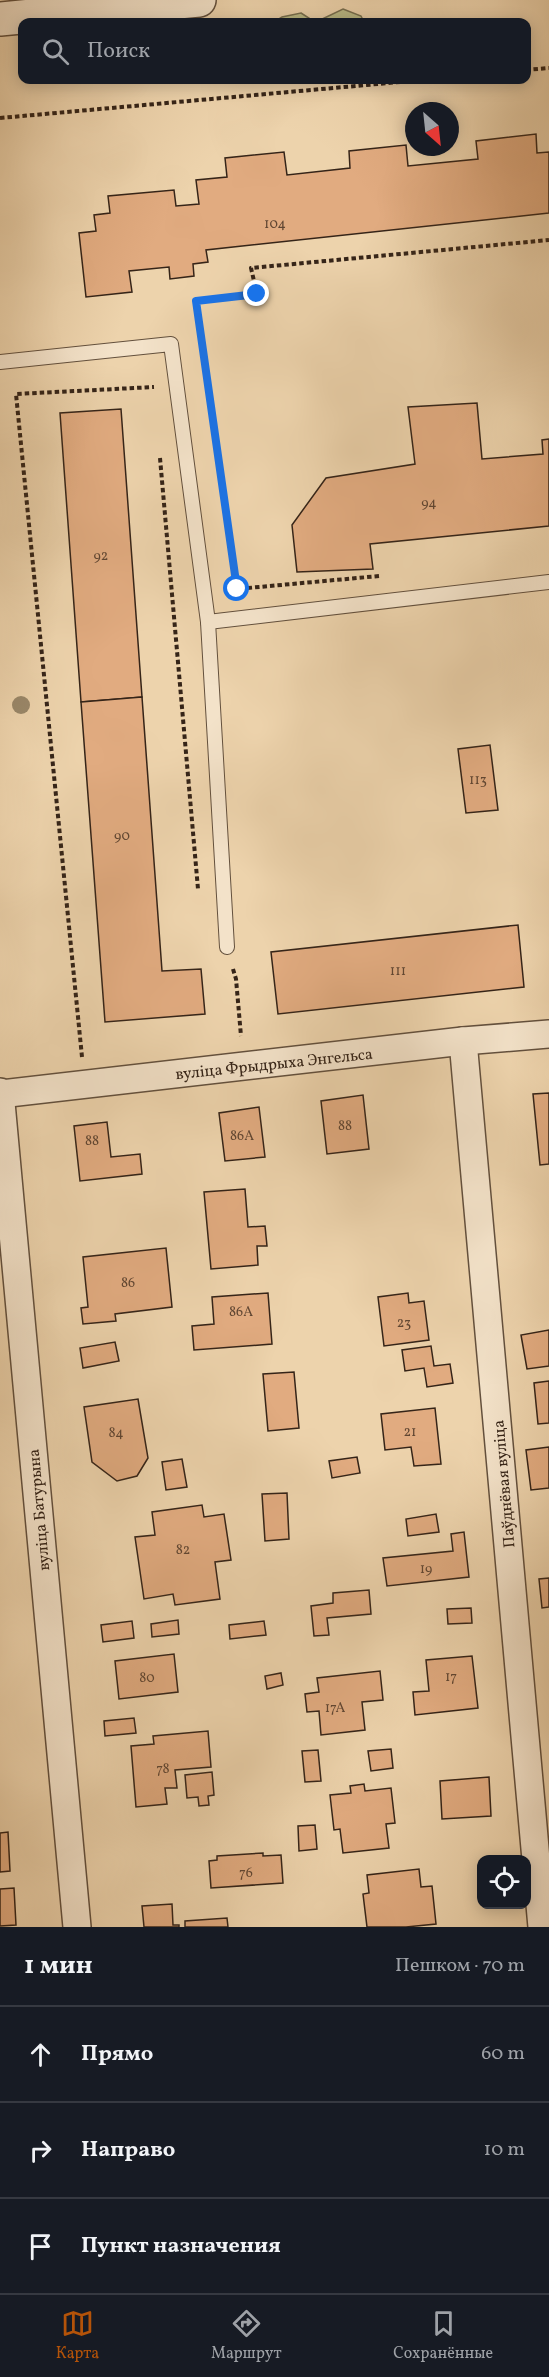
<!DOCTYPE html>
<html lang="ru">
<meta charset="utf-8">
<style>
:root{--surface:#171b24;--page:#20242c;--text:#f1f3f6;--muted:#9ea1a6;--line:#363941;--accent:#b45309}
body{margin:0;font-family:Vollkorn,serif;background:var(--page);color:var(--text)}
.controls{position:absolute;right:18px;bottom:18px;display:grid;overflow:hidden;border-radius:12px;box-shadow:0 3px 15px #0003}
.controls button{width:54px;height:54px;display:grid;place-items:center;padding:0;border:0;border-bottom:2px solid var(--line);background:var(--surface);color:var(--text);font:30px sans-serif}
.compass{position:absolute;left:405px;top:102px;width:54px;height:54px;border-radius:50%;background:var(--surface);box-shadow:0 3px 15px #0003;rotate:153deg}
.stop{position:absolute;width:18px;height:18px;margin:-14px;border:4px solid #1a73e8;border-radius:50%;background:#fff}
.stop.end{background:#1a73e8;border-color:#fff;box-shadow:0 2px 6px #0008}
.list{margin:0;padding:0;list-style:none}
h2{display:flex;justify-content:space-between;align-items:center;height:78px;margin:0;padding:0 24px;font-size:26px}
h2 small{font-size:20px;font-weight:400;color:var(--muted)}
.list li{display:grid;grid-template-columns:39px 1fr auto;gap:18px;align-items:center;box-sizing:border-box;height:96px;padding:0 24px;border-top:2px solid var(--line)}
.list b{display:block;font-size:22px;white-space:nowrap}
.list em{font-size:20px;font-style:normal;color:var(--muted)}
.icon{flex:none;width:33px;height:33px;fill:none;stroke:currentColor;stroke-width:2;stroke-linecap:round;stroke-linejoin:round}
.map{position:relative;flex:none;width:549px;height:1927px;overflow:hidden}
.search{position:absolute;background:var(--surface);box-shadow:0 3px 15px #0003;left:18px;right:18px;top:18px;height:66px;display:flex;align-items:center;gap:15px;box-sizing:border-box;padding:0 21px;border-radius:12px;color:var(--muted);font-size:22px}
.sheet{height:366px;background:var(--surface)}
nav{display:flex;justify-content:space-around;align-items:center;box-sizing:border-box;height:84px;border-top:2px solid var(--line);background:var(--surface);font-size:16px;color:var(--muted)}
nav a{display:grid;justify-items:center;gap:3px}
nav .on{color:var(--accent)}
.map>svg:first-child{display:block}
</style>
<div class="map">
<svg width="549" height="1927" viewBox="0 0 549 1927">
<rect width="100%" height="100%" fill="#edd3ac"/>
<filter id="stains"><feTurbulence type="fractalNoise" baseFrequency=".00333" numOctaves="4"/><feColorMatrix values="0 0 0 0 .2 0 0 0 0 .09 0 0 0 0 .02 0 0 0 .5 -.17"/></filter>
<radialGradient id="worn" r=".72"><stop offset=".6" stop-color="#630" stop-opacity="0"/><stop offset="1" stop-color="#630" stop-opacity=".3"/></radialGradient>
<g fill="#bbbb87" stroke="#787050" stroke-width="1.5">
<path d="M343,9l18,7 3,6h-48z"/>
<path d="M301,13l14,9h-41l8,-5z"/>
</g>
<g fill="#e1ab80" stroke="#352418" stroke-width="1.5">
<path d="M536,134l1,19 12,-1v61l-343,37 2,12 -15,2 1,12 -24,3 -1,-12 -40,4 3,21 -46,5 -7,-64 17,-2 -2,-16 16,-2 -2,-17 66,-6 2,16 23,-2 -3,-24 31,-3 -2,-19 59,-6 3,23 63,-7 -1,-17 57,-6 2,21 70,-7 -2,-18z"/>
<path d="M477,403l5,56 61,-5 -1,-14 7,-1v87l-179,18 3,25 -76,3 -5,-47 34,-47 89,-14 -7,-57z"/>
<path d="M121,409l21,288 -61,5 -21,-289z"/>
<path d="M142,697l20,274 39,-2 4,45 -100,8 -24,-320z"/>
<path d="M490,745l8,65 -32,3 -8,-64z"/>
<path d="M518,925l6,62 -246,27 -7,-62z"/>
<path d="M549,1093v71l-9,1 -7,-71z"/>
<path d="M363,1095l6,54 -42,5 -6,-53z"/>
<path d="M259,1107l6,50 -40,4 -6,-48z"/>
<path d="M107,1122l4,35 29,-3 2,20 -62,7 -6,-55z"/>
<path d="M245,1189l3,38 17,-1 2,20h-10l1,19 -47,4 -7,-77z"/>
<path d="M166,1248l6,59 -57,7 1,7 -33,3 -2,-16 7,-1 -5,-50z"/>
<path d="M268,1293l4,51 -78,6 -2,-24 22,-2 -2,-27z"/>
<path d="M408,1293l1,10 15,-2 5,39 -45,6 -6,-49z"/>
<path d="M549,1330v36l-22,3 -6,-34z"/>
<path d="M115,1342l4,19 -36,7 -3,-20z"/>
<path d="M431,1346l3,20 16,-2 3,19 -26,4 -3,-19 -19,3 -3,-21z"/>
<path d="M294,1372l5,56 -31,3 -5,-57z"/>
<path d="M549,1381v42l-11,1 -4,-41z"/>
<path d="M138,1399l10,59 -11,18 -20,5 -25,-19 -8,-55z"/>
<path d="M435,1408l6,56 -27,2 -3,-19 -26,3 -4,-36z"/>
<path d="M549,1447v41l-18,2 -5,-40z"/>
<path d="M357,1457l3,16 -28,5 -3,-17z"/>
<path d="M182,1459l5,28 -21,3 -4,-28z"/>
<path d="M287,1493l2,46 -24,2 -3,-47z"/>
<path d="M202,1505l2,12 20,-3 7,46 -16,2 5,37 -45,6 -2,-11 -29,5 -9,-62 20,-2 -3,-23z"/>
<path d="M436,1514l3,18 -31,4 -2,-17z"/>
<path d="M464,1532l5,45 -82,9 -4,-28 70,-7 -2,-17z"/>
<path d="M549,1578v29l-7,1 -3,-29z"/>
<path d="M369,1590l2,24 -44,4 2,17 -15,1 -3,-30 22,-3v-10z"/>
<path d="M471,1608l1,15 -24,1 -1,-15z"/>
<path d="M178,1620l1,14 -27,3 -1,-13z"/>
<path d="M132,1621l2,17 -31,4 -2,-17z"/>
<path d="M264,1621l2,14 -36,4 -1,-14z"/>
<path d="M174,1654l4,38 -59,7 -4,-38z"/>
<path d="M472,1656l6,52 -63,7 -2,-23 16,-1 -3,-31z"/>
<path d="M380,1671l3,29 -21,2 3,28 -44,5 -2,-24 -12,1 -2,-18 14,-2 -2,-14z"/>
<path d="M281,1673l2,12 -16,4 -2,-13z"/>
<path d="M134,1718l2,15 -31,3 -1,-15z"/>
<path d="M208,1731l3,36 -36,3 2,18h-12l2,16 -31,3 -5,-61 23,-2 -1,-8z"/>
<path d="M391,1749l2,19 -22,3 -3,-20z"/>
<path d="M318,1750l3,31 -16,1 -3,-31z"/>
<path d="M212,1772l2,23 -6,1 1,9 -10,1 -1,-9 -11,1 -2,-23z"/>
<path d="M489,1777l2,39 -49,3 -2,-38z"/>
<path d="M364,1784l1,7 26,-3 4,35 -9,1 3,24 -46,5 -3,-24 -6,1 -4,-35 21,-2 -1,-7z"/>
<path d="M315,1825l2,24 -18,2 -1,-25z"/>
<path d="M8,1832l2,39 -10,1v-39z"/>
<path d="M263,1853v3l18,-1 2,28 -72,5 -2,-27 8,-1v-4z"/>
<path d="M419,1869l2,18 11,-1 4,38 -30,3h-39l-4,-33 6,-1 -2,-18z"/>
<path d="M14,1888l2,37 -16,1v-37z"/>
<path d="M172,1904l1,21h6v2h-35l-2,-21z"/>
<path d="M227,1918l1,9h-43v-6z"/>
</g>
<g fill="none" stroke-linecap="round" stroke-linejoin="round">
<g stroke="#63503d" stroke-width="16">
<g id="service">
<path d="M0,362l171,-18 37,278 19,325"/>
<path d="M208,622l341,-40"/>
</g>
</g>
<g stroke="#63503d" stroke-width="30">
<g id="minor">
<path d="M463,1041l79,886"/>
<path d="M0,1092l77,835"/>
<path d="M0,1094l463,-53 86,-7"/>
</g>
</g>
<g stroke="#63503d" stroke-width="36">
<path id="tertiary" d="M0,19l199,-19"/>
</g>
<g stroke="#352418" stroke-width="4" stroke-dasharray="4.5 3" stroke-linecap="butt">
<path d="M526,70l23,-2"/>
<path d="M0,118l422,-38"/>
<path d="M160,458l38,431"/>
<path d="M379,576l-142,13 -41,-288 61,-7 -6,-26 298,-28"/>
<path d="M233,969l3,10 5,57"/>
<path d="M82,1057l-66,-663 138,-7"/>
</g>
<use href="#service" stroke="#f3e2c9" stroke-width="14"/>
<use href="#minor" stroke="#f3e2c9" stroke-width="27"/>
<use href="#tertiary" stroke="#f3e2c9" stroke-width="33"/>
</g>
<circle fill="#9a886a" cx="21" cy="705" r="9"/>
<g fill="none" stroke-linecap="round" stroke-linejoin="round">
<path stroke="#1a73e8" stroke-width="8" d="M237,589l-41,-288 61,-7"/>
</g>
<g text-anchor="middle" stroke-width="5" stroke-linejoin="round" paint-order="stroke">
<g font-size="14" fill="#604632">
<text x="275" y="228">104</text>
<text x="429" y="507">94</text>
<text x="101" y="560">92</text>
<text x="478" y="784">113</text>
<text x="122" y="840">90</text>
<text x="398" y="975">111</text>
<text x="345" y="1130">88</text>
<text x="242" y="1140">86А</text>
<text x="92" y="1145">88</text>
<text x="128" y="1287">86</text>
<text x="241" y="1316">86А</text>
<text x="404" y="1327">23</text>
<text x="410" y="1436">21</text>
<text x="116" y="1437">84</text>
<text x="183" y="1554">82</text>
<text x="426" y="1573">19</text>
<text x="451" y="1681">17</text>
<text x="147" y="1682">80</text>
<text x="335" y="1712">17А</text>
<text x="163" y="1773">78</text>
<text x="246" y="1877">76</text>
</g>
<g font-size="16" fill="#352418" stroke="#f3e2c9">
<text transform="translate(274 1063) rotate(-6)" y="6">вуліца Фрыдрыха Энгельса</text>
<text transform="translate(503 1484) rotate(-95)" y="6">Паўднёвая вуліца</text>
<text transform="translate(38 1510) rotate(-95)" y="6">вуліца Батурына</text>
</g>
</g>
<rect width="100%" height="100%" filter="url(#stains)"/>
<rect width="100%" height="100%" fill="url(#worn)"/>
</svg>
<div class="controls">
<button><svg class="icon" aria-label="locate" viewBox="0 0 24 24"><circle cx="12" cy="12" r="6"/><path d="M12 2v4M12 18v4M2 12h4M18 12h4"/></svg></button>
</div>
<svg class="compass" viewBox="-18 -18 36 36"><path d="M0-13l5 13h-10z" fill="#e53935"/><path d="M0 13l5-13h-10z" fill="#9ea1a6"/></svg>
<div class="stop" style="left:237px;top:589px"></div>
<div class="stop end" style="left:257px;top:294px"></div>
<div class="search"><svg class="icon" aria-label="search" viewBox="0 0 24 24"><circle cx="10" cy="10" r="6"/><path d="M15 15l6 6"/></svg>Поиск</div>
</div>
<section class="sheet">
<h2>1 мин<small>Пешком · 70 m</small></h2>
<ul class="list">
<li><svg class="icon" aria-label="ahead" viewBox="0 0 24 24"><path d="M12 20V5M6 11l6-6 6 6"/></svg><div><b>Прямо</b></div><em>60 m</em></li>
<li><svg class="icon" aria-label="right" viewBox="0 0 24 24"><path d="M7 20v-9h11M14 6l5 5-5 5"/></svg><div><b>Направо</b></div><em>10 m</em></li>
<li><svg class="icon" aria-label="arrive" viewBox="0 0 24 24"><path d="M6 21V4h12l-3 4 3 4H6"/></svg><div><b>Пункт назначения</b></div></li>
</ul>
</section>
<nav>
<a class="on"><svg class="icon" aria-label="map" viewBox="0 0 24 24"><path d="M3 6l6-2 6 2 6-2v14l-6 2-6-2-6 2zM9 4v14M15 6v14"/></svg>Карта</a>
<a><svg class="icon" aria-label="directions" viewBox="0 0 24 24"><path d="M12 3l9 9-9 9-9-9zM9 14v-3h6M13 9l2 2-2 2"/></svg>Маршрут</a>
<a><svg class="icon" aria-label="saved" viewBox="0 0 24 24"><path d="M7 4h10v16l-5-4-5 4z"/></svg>Сохранённые</a>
</nav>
